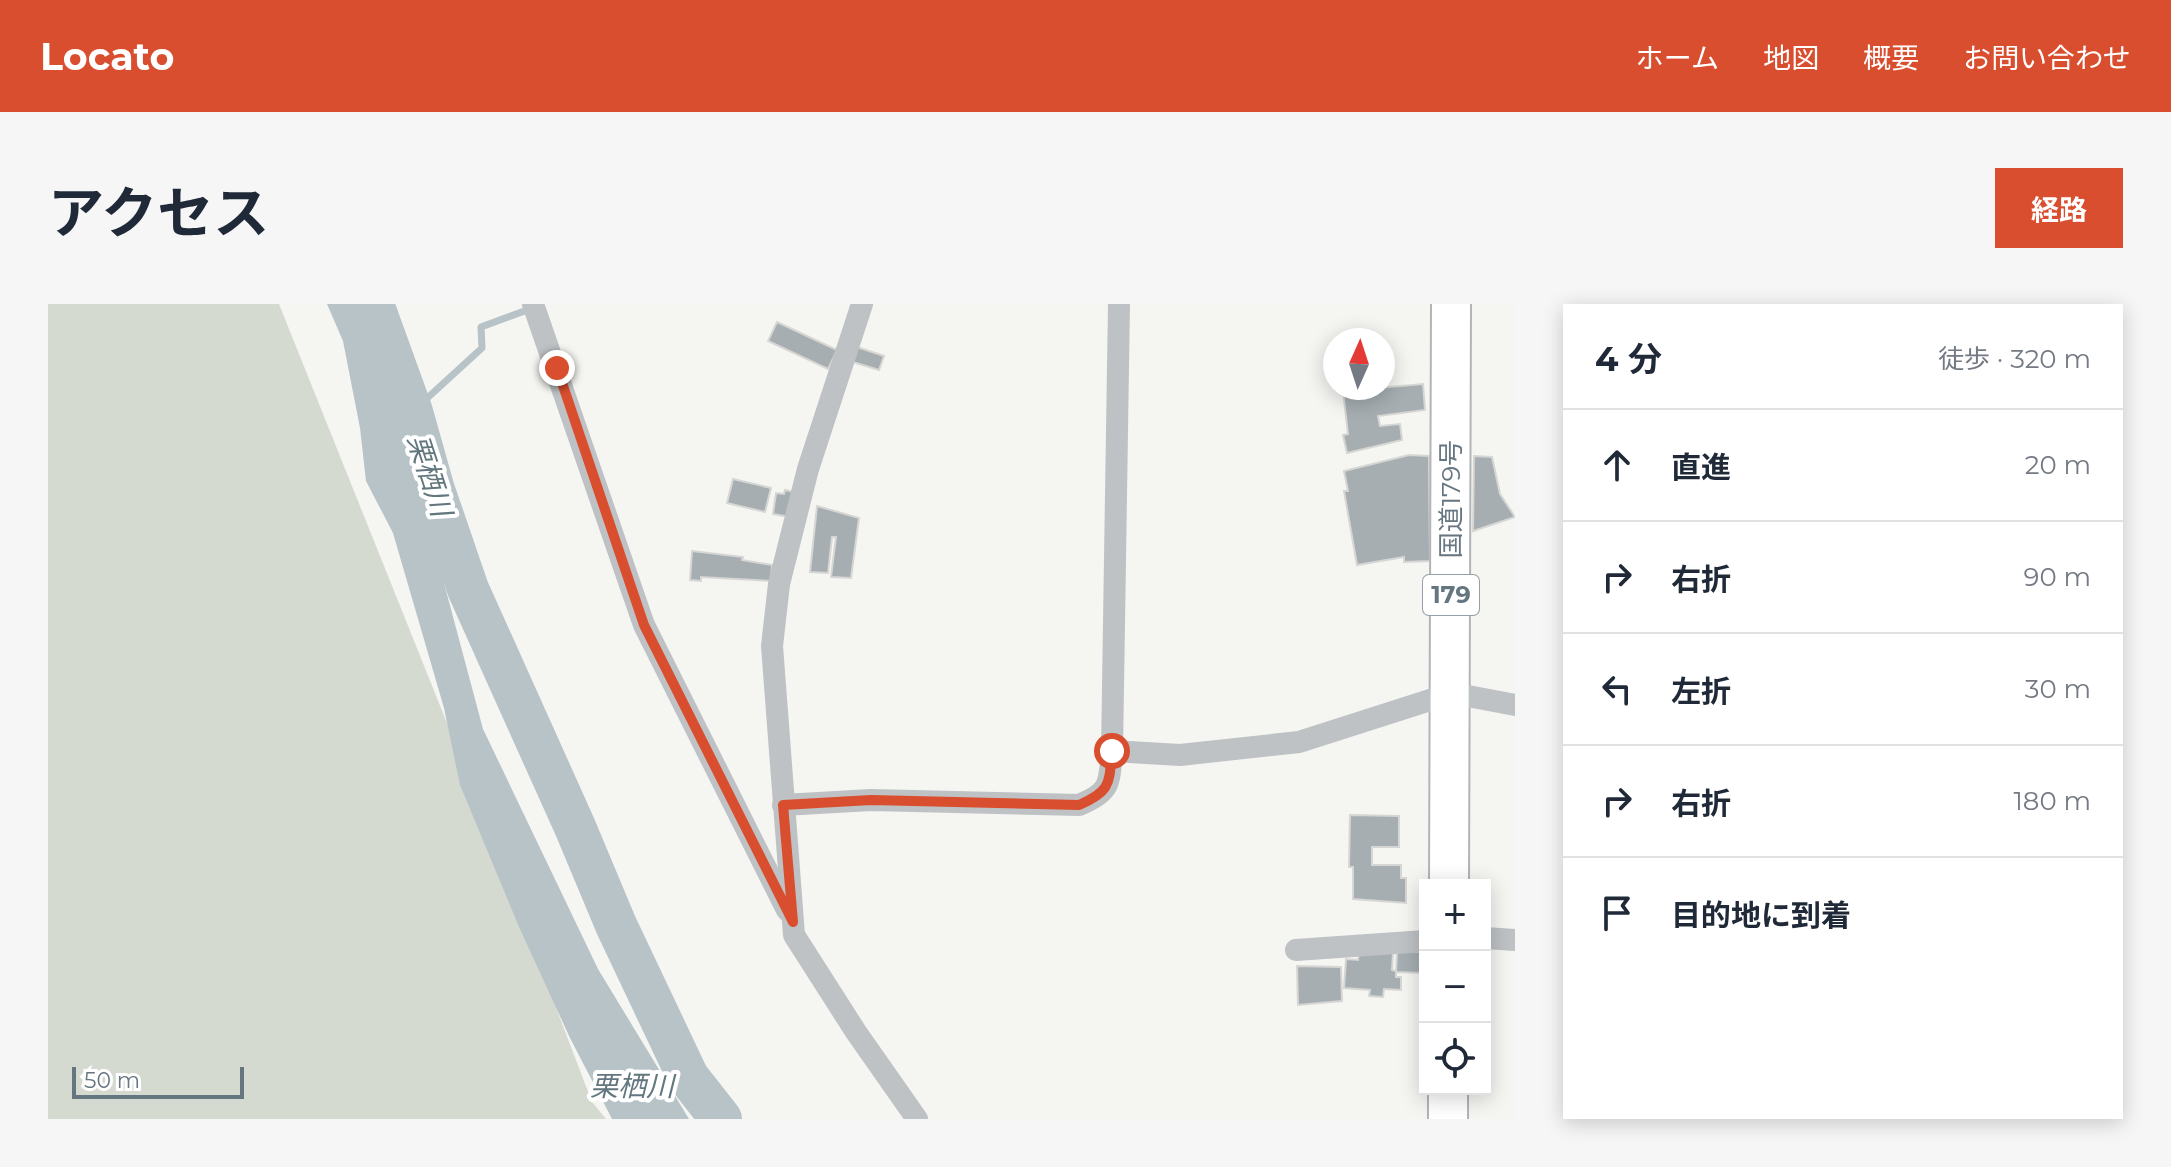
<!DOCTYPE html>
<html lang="ja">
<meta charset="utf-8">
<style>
:root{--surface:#fff;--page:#f6f6f7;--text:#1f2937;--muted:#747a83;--line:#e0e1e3;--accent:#d94e2e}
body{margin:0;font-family:Montserrat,"Noto Sans JP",sans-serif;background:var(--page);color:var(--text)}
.controls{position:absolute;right:24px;bottom:24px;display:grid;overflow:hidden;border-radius:0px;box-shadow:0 4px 20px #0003}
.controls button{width:72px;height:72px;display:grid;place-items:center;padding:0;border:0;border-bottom:2px solid var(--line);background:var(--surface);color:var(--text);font:40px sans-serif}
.compass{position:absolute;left:1275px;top:24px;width:72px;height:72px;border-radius:50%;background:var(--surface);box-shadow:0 4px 20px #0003;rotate:3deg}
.scale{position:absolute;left:24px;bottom:20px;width:172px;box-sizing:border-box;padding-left:8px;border:4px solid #667681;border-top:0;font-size:22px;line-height:28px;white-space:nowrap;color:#667681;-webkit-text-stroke:6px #fff;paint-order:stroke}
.stop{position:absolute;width:24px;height:24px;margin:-18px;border:6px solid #d94e2e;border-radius:50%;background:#fff}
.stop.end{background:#d94e2e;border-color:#fff;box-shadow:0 2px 8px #0008}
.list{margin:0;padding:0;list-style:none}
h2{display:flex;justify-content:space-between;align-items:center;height:104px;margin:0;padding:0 32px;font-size:34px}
h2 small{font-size:26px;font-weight:400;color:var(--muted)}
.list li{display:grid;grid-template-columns:52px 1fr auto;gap:24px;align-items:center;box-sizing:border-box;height:112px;padding:0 32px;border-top:2px solid var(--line)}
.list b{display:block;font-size:30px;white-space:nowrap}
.list em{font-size:26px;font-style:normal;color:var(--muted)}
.icon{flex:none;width:44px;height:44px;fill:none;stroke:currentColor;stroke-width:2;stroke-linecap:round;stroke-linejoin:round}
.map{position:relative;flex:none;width:1467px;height:815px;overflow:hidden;border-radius:0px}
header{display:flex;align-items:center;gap:48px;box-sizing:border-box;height:112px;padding:0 40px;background:var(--accent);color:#fff}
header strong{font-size:38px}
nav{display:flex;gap:44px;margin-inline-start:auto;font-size:28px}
.intro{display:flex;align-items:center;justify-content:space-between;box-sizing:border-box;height:192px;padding:0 48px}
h1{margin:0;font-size:56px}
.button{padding:20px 36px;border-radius:0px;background:var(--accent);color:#fff;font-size:28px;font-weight:700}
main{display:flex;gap:48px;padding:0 48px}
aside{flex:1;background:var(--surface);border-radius:0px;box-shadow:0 4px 20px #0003}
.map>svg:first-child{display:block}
</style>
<header>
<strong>Locato</strong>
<nav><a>ホーム</a><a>地図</a><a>概要</a><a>お問い合わせ</a></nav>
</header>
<div class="intro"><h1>アクセス</h1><a class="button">経路</a></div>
<main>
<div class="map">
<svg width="1467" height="815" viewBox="0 0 1467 815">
<rect width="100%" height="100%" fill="#f5f5f2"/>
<path fill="#d5dad1" d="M0,0h231l176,439 137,359 14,17h-558z"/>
<path fill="#b7c3c7" d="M279,0h67l4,7v100l85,318 115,240 91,150h-77l-42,-81 -51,-111 -59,-142 -16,-77 -51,-175 -27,-52 -6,-53 -17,-87z"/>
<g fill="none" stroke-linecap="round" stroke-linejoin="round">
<path stroke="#b7c3c7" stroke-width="7" d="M364,108l70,-64 -1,-21 49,-18"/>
<path stroke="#b7c3c7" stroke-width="42" d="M325,0l39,108 21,75 35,102 107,238 41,98 72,152 33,42"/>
</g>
<g fill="#a6aeb2" stroke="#d6d6d4" stroke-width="2">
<path d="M729,18l60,28 -9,19 -60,-28z"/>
<path d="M809,43l27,9 -5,14 -26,-8z"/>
<path d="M1375,80l2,26 -47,6 2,10 20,-2 2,16 -55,13 -4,-18 5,-1 -5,-43z"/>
<path d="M1361,151l20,1 1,105 -26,1v-5l-47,8 -13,-74h4l-4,-20z"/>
<path d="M1426,152l18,1 8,37 15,23 -42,14z"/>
<path d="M685,175l38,9 -6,24 -38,-9z"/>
<path d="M737,186l9,2 -4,25 -17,-3 3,-21 8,1z"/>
<path d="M769,202l42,12 -8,60 -20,-1 5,-40h-4l-4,36 -18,-1z"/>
<path d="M644,247l51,6 -1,3 30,5 -1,16 -70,-4v4l-11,-1z"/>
<path d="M1302,511l49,1v31h-27v18h29v13h5v25l-53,-4v-32h-4z"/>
<path d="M1311,647l34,2 -1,17 4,1v6h5v13l-17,-1 -1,8 -14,-1 1,-6 -26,-2 2,-29 12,1z"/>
<path d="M1349,647l24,1v21l-25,-1z"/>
<path d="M1249,662l44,1 1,34 -44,4z"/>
</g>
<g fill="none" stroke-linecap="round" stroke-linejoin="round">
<g stroke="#b1b5b8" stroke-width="42">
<g id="highway">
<path d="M1401,581l2,-581"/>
<path d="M1400,815v-30"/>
</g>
</g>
<g stroke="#bec2c5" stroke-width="22">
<path d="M485,0l111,321 143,285"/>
<path d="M814,0l-54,165 -29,115 -7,62 22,289 62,97 61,87"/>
<path d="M1064,447l68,4 119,-13 153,-49 63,12"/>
<path d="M735,501l88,-5 208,5c32,-13 30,-21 33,-54l7,-447"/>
<path d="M1437,634l30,2"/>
<path d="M1248,646l129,-9"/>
</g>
<use href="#highway" stroke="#fff" stroke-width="38"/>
</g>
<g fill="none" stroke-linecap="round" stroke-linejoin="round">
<path stroke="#d94e2e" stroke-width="10" d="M509,64l87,257 149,297 -10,-117 88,-5 208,5c32,-14 30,-21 33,-54"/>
</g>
<g text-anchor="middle" stroke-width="8" stroke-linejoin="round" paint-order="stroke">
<rect fill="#fff" stroke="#949fa7" stroke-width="2" x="1375" y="271" width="56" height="40" rx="6"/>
<g font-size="24" font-weight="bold" fill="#667681">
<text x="1403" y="299">179</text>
</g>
<g font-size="26" fill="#667681" stroke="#fff">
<text transform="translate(1403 195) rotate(-90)" y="9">国道179号</text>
</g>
<g font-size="28" font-style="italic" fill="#62777e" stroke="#fff">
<text transform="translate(382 171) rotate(72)" y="10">栗栖川</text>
<text x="584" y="792">栗栖川</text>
</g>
</g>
</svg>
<div class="controls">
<button>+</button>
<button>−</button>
<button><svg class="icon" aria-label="locate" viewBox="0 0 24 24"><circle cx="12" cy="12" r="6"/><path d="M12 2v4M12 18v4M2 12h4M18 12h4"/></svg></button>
</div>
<svg class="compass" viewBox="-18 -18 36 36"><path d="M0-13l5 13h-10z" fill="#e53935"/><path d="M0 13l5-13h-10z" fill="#747a83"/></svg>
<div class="scale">50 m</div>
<div class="stop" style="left:1064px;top:447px"></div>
<div class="stop end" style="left:509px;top:64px"></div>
</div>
<aside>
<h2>4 分<small>徒歩 · 320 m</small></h2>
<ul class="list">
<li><svg class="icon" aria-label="ahead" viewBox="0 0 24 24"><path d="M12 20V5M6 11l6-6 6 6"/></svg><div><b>直進</b></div><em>20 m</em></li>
<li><svg class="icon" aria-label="right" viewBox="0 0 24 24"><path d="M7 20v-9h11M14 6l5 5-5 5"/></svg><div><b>右折</b></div><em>90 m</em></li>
<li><svg class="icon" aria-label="left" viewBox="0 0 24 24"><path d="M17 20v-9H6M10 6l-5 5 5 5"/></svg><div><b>左折</b></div><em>30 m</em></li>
<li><svg class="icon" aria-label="right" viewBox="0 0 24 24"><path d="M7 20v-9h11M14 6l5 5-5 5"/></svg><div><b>右折</b></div><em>180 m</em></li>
<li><svg class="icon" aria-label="arrive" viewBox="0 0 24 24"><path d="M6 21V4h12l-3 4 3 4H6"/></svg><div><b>目的地に到着</b></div></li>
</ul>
</aside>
</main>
